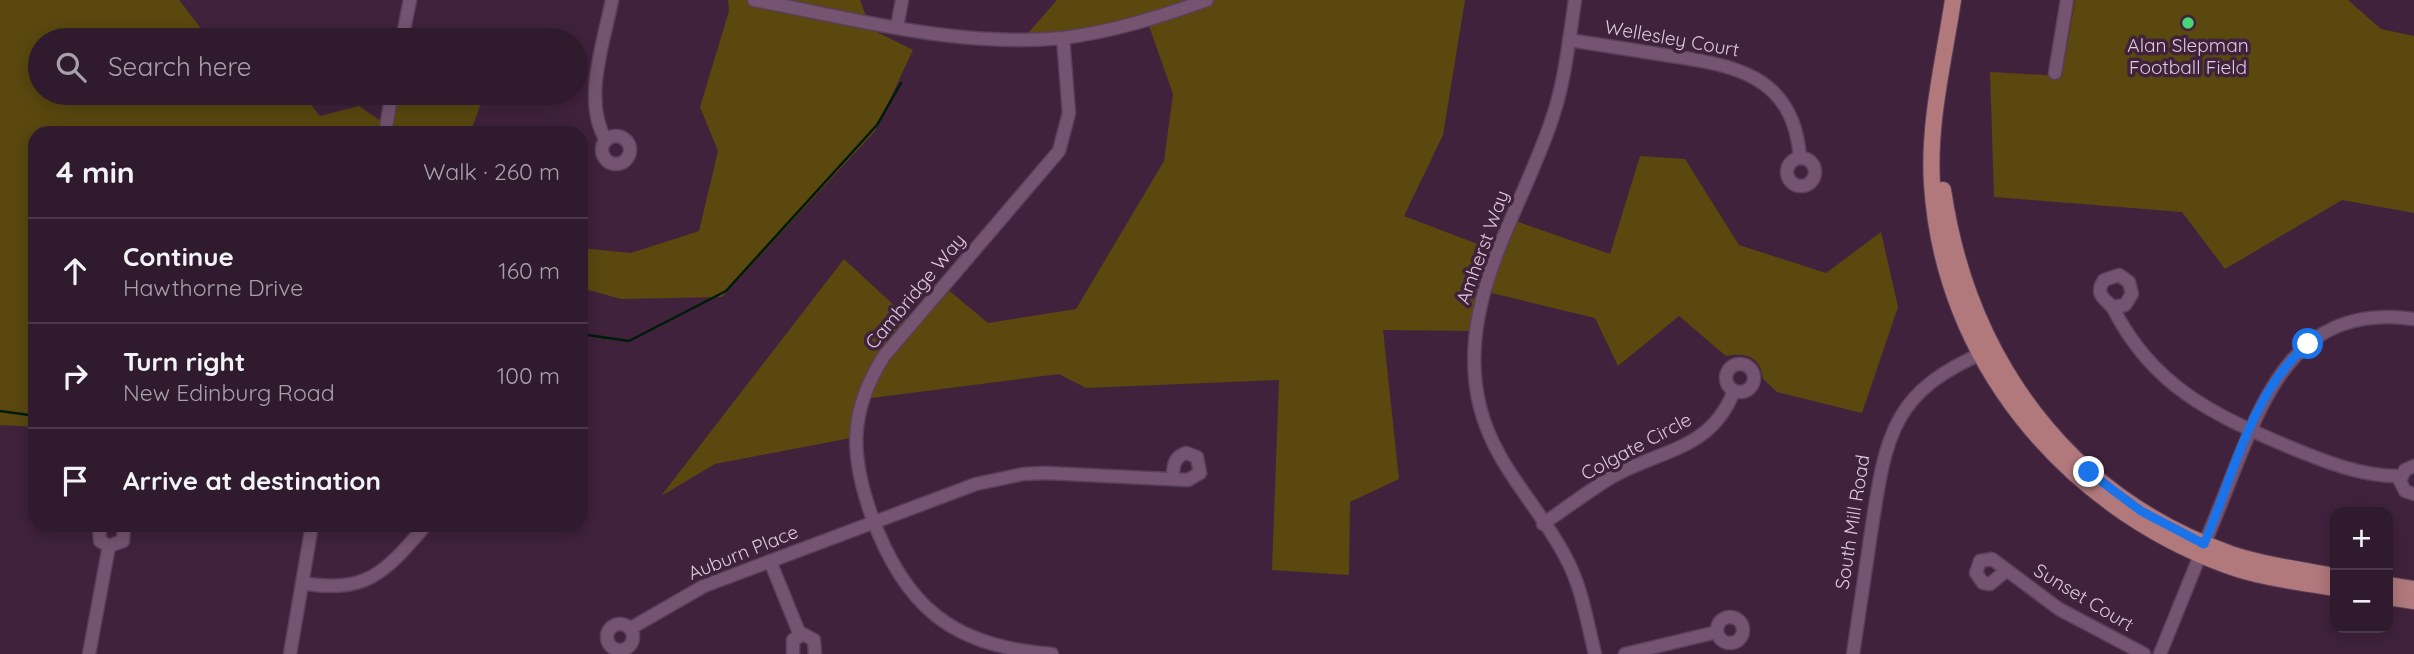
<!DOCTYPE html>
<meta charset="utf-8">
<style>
:root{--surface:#301a2e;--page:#3c273a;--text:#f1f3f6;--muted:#a8a1aa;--line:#4b384a}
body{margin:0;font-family:Quicksand,sans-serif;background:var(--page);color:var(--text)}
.controls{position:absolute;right:21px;bottom:21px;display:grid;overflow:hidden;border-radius:14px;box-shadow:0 4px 18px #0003}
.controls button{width:63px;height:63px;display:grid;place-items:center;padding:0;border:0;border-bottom:2px solid var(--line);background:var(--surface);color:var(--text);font:35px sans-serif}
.stop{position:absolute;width:21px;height:21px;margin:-16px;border:5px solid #1a73e8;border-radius:50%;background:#fff}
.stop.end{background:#1a73e8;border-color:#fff;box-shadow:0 2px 7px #0008}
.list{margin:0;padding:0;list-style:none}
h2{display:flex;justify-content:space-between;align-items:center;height:91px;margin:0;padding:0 28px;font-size:30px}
h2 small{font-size:23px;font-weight:400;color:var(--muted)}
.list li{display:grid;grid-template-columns:46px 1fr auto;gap:21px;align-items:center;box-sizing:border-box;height:105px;padding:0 28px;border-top:2px solid var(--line)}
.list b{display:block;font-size:26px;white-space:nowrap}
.list p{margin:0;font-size:23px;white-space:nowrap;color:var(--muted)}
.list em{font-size:23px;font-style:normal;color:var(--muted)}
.icon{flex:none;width:38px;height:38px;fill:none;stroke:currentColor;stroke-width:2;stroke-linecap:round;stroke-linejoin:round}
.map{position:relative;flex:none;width:2414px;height:654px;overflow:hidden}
.search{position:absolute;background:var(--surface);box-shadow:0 4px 18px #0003;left:28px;top:28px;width:560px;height:77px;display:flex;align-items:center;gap:18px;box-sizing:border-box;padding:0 24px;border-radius:38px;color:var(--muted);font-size:26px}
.panel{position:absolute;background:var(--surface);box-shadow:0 4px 18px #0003;left:28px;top:126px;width:560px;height:406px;border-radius:21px}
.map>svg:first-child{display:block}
</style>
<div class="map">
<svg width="2414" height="654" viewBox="0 0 2414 654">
<rect width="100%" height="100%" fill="#40223d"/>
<g fill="#5a480f">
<path d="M0,0h179l31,40h-170v53h254l8,1 18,22 39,-10 29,20 7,-33h90l-15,40h-435v294l-35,-2z"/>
<path d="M728,0h132l11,29 42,21 -38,81 -153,166 -101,2 -40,-11v-40l50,5 68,-22 19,-80 -18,-44 29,-96z"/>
<path d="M1057,0h408l-22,135 -39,81 92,35 14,-32 100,35 30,-98 45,3 54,86 87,28 55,-41 17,75 -36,106 -85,-21 -14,-13c-2,-22 -17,-27 -37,-23l-47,-40 -61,50 -23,-48 -112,-27 -7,40 -93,-1 16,149 -49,23 -1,73 -77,-5 7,-190 -193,8 -27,-14 -195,25 -8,38 -141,27 -54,32 183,-237 67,62 35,-33 42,35 88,-14 88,-148 9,-67 -25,-71 -126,17z"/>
<path d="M2075,0h273l33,29 33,7v177l-72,-13 -117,69 -43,-57 -188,-15 -4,-125 72,4z"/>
</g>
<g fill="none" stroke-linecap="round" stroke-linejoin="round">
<g stroke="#001b07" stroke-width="2.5">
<path d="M581,334l48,7 97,-50 151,-166 24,-42"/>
<path d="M0,411l29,4 6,-3"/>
</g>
<g stroke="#5a4058" stroke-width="15">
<g id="minor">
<path d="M754,0c101,19 205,48 308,38 50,-6 97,-21 145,-38"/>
<path d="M1575,0c-6,40 -10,81 -23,119 -31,94 -98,185 -72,288 15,60 59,98 86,151 16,29 21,64 29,96"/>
<path d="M897,27l5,-27"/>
<path d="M402,40l8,-40"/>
<path d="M1569,40c32,5 64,10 96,15 68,10 129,19 135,103"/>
<path d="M2055,73l12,-73"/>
<path d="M385,133l7,-40"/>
<circle cx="616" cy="150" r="14"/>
<path d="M606,140c-24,-39 -2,-98 6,-140"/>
<circle cx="1801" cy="172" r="14"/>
<path d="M2113,307l12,-2 7,-11 -3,-12 -10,-7 -15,5c-11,17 4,19 10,30 39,76 98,104 173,136 36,15 75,31 114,30"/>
<circle cx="1740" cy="378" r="14"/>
<path d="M2414,466l-9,4 -5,11 5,10 9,3"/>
<path d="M1543,524c22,-15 44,-32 67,-46 49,-29 100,-26 124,-87"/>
<path d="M99,525l1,16 9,5 14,-5 1,-16"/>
<path d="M770,561l30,74"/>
<path d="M2007,570l-17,14 -7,-1 -7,-10 4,-12 12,-2 67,50 85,45"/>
<path d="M302,583c66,11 83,-11 124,-58"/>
<circle cx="1730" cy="630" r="13"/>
<circle cx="620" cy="637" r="13"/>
<path d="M631,628l73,-42 272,-102 47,-10 23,-1 142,7 12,-7 -3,-16 -11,-4c-13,4 -13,15 -13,26"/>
<path d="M89,654l20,-108"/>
<path d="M290,654l22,-129"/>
<path d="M793,654v-14l10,-6 11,6 1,14"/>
<path d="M1052,654c-99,-7 -148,-47 -181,-140 -21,-60 -22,-103 13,-158l175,-205 10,-38 -6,-75"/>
<path d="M1625,654l92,-22"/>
<path d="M1853,654c6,-43 13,-85 19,-128 14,-92 21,-136 116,-175"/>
<path d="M2160,654c21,-53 43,-105 64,-158 37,-92 67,-195 190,-177"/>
</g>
</g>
<g stroke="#5a4058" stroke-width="18">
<g id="major">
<path d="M1953,0c-9,60 -25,123 -21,184 11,176 132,321 294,381 35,13 73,17 109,23"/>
<path d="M1943,190c25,169 124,306 288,364 34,11 69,16 104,22"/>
<path d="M2388,585l26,4"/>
<path d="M2388,597l26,4"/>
</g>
</g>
<use href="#minor" stroke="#755471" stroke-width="12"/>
<use href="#major" stroke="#b2797d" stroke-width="16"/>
</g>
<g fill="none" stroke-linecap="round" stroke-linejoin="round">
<path stroke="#1a73e8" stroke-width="9" d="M2089,472l52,39 63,33c29,-67 47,-152 104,-200"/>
</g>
<circle fill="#4ad677" stroke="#40223d" stroke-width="2.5" cx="2188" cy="23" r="7"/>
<g text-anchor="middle" stroke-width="7" stroke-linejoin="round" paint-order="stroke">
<g font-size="19" fill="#dfcbdc" stroke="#40223d">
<text transform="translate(1672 38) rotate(10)" y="7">Wellesley Court</text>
<text transform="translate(1482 247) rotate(-70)" y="7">Amherst Way</text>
<text transform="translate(915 291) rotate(-50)" y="7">Cambridge Way</text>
<text transform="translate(1636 446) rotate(-28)" y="7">Colgate Circle</text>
<text transform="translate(1852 522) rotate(-81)" y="7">South Mill Road</text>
<text transform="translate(743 552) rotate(-22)" y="7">Auburn Place</text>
<text transform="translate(2084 597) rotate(31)" y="7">Sunset Court</text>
</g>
<g font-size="19" fill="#dfcbdc" stroke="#40223d">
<text x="2188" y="52">Alan Slepman<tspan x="2188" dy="22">Football Field</tspan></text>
</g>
</g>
</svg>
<div class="controls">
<button>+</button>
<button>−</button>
</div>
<div class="stop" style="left:2308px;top:344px"></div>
<div class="stop end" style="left:2089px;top:472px"></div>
<div class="search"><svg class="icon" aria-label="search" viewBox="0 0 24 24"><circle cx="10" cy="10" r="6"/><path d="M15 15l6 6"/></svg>Search here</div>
<section class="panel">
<h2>4 min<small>Walk · 260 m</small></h2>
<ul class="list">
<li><svg class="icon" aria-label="ahead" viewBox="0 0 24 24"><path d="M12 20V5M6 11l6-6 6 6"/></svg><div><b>Continue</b><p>Hawthorne Drive</p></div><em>160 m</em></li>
<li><svg class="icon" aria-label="right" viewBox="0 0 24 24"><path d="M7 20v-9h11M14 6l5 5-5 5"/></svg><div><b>Turn right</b><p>New Edinburg Road</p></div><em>100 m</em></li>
<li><svg class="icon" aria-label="arrive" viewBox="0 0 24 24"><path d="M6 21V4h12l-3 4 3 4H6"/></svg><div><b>Arrive at destination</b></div></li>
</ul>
</section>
</div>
